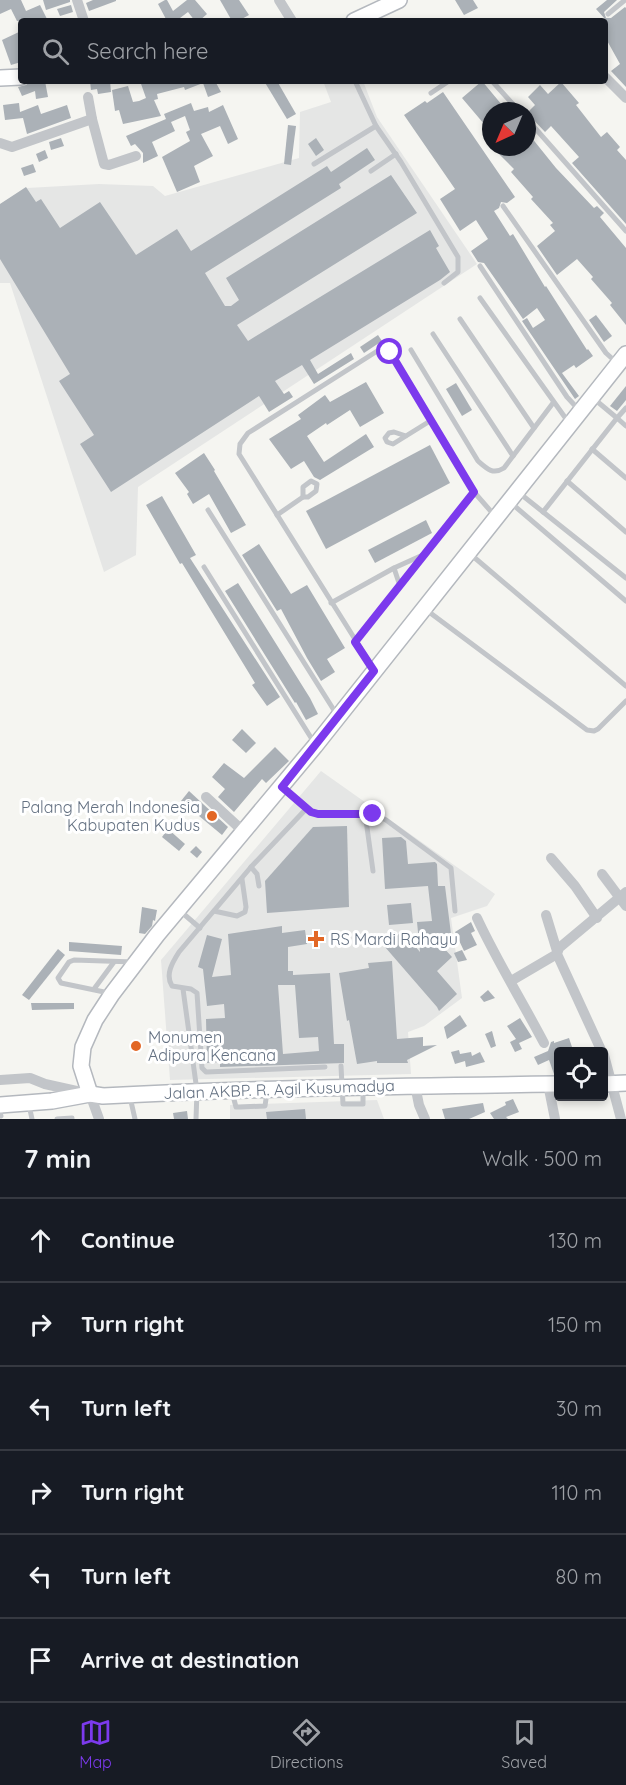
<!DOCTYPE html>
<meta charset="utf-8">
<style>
:root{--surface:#171b24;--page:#242831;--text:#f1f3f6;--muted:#9ea1a6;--line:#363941;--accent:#7c3aed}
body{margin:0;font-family:Quicksand,sans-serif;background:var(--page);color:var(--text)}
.controls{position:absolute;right:18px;bottom:18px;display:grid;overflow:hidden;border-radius:6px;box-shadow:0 3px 9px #0003}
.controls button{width:54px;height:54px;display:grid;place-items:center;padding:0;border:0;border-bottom:2px solid var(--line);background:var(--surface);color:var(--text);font:30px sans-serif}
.compass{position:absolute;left:482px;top:102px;width:54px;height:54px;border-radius:50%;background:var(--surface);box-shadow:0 3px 9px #0003;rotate:224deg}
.stop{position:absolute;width:18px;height:18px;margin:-14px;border:4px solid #7c3aed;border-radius:50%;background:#fff}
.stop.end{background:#7c3aed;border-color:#fff;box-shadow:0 2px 6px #0008}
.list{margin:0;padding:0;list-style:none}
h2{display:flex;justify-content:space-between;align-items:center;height:78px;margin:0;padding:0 24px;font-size:26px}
h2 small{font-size:20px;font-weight:400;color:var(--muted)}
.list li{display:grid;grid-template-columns:39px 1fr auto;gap:18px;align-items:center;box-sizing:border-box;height:84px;padding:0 24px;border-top:2px solid var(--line)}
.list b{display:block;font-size:22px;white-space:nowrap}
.list em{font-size:20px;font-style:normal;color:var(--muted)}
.icon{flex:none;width:33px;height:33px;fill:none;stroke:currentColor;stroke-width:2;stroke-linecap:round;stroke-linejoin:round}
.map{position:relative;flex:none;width:626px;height:1119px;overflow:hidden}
.search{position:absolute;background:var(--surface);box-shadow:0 3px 9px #0003;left:18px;right:18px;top:18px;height:66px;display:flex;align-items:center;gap:15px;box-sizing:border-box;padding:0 21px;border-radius:6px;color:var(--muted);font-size:22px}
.sheet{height:582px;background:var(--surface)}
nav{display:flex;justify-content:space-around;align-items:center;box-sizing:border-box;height:84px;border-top:2px solid var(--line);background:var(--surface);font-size:16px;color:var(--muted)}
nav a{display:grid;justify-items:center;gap:3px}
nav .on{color:var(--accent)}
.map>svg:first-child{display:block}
</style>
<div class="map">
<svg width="626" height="1119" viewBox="0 0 626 1119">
<rect width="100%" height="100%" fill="#f5f5f1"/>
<g fill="#e5e6e5">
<path d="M323,81h40l14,36 100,147 -339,223 -2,68 -32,17 -94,-289h-10v-79l27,-16 72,-4 54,2 12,10 134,-38 1,-46 31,-10z"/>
<path d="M321,771l174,123 -8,12 -36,12 11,80 -38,28 -16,6 3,42 -241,6 -9,-120z"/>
<path d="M377,1100l7,19h-154v-14z"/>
</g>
<g fill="#abb1b7" fill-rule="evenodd">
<path d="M0,0h21l5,11 14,-6 8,16h-31l-6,-12 -11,5z"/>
<path d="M43,0h27v2l-24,8z"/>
<path d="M93,0h23v1l-27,10 -3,-8z"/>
<path d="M165,0h2l6,11 14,-11h8l12,14 -8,7h-4l-7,-9 -12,9h-9l-9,-17z"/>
<path d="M220,0h19l10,15 -11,6h-6z"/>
<path d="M455,0h18l5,8 -14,7z"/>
<path d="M607,0h10l-13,12 2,6h5l14,-11 1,1v79l-15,-16 9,-7 -15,-27 1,-17 -10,-11z"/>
<path d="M71,5l2,7 -13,4 -3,-7z"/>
<path d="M21,31v31l-10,3 -9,-25z"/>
<path d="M30,81h15l3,16 -12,2 -1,-8 -13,5 -4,-9 8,-2z"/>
<path d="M90,81h20l1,11 -13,2 -1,-5 -6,1z"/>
<path d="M140,81h75l6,11 -13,5 -5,-14 -18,7 -1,-3 -27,7 1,5 -4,1 7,16 -38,8 -4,-14 -4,1 -3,-21 16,-4 5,16 6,-1 7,-3z"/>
<path d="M264,81h13l19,33 -9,5z"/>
<path d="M482,81l25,30h-16v35l-8,-8 7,-7 -28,-33z"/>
<path d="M561,82l18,21 -3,2 25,32 6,-5 13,15 -3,3 9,10v64l-54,-61 7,-6 -28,-31 -6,6 -18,-19 8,-8 -7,-8 12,-12 8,9z"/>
<path d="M443,92l72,105 -8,6 -6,-1 -2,6 -5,3 16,25 3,-2 32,53 1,-1 41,64 1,-1 5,7 -17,12 -2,-3 -12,8 17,23 -4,3 -53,-78 5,-3 6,10 12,-8 -8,-12 -14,11 -39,-56 -6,-1 -7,-11 17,-12 -12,-19 -16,11 -20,-32 15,-10 -51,-74 21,-14 2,2z"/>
<path d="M19,103l1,9 18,-7 3,9 26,-9 4,13 -44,16 -4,-16 -18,2 -2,-15z"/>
<path d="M191,103l3,8 14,-4 1,5 14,-7 15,34 -10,5 -8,-18 -19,8 12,22 -19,10 6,16 -23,10 -15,-35 28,-16 -4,-9 4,-2 -5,-14 -14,6 4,9 -23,11 6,14 -15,7v-10l-8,-9 -4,2 -5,-10 40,-17 -2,-5z"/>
<path d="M288,125l8,1 -5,39 -7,-1z"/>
<path d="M527,132l29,36 38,40 3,-2 7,7 -4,4 26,31v77l-16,-20 2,-2 -21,-24 2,-2 -16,-18 -20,16 -20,-29 18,-15 -5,-6 3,-2 -22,-24 2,-2 -22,-25 3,-3 -22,-22h35z"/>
<path d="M61,138l3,8 -13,4 -2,-8z"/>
<path d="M316,138l8,12 -8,6 -8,-12z"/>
<path d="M367,148l8,12 -36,24 2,4 -136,85 20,33h6l8,-6 -13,-22 165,-103 26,38 -180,112 11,16 182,-111 9,16 -3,2 14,24 -10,8 -130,80 8,14 33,-21 3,6 -40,25 -12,-19 -27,16 9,13 5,-3 4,6 -24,15 -10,-16 -148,96 -31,-48 14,-9 -35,-54 11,-7 -70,-115v-55l26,-17 10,15 5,-3 19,29 40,-26 36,53 41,-26 14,22 136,-85 4,6z"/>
<path d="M45,150l3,8 -9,4 -3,-8z"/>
<path d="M33,164l3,8 -12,4 -3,-8z"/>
<path d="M596,315l16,21 -8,6 -15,-22z"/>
<path d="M378,335l4,6 -18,12 -4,-6z"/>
<path d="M366,382l18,31 -24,14 -10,-17 -23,15 -1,-2 -19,13 17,26 42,-28 8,13 -54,33 -6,-3 -10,-16 -13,8 -22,-30 32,-20 -3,-4 27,-20 5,7z"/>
<path d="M456,383l16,27 -10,6 -16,-27z"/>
<path d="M626,386v14l-9,11 -7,-5z"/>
<path d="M430,445l20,38 -124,66 -20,-38z"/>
<path d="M204,453l11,17 -1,1 32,54 -15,8 -22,-39 -16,10 -6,-10 2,-2 -14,-19z"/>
<path d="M162,496l34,59 -6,3 90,139 -13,9 -15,-21 3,-2 -73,-120 -2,1 -34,-59z"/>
<path d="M426,520l6,13 -57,30 -7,-13z"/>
<path d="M259,544l32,50 16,-9 38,63 -18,11 8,13 -14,9 -14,-23 -26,-49 -4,2 -35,-56z"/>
<path d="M238,583l72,115 8,16 -12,6 -10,-18 -1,1 -70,-112z"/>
<path d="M242,729l14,14 -10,10 -14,-13z"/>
<path d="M275,747l14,14 -23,22 -4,-4 -28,33 -16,-15 7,-8 -13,-12 12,-14 20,15z"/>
<path d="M189,791l39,36 -6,8 -41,-34z"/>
<path d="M347,826l2,81 -82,6 -2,-32 48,-54z"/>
<path d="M168,829l17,15 -6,7 -17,-14z"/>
<path d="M401,837l5,4 2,23 27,-2 2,2 1,22h7l6,48 -18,2 19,21 -15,14 20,23 -18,17 -2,-4 -52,-60 17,-16 18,21 -3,-30 15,-1 -4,-35 -43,3 -3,-51z"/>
<path d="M196,846l6,6 -5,6 -7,-6z"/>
<path d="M411,903l2,20 -24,2 -2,-20z"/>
<path d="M142,907l15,3 -2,11 -2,-1 -1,6 -7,8 -6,-1z"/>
<path d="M471,922l4,9 -4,2 6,12 -13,6 -9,-19z"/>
<path d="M282,926v7l23,-3 2,14 -19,3v24h5v4l37,-2 4,71h10v19l-124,4v-5l-13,1 -1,-44 19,-1 -1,-14 -17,2 -4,-37 -5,-2 9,-32 15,4 -10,38 19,-2 -3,-41zM278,985h17l4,53 19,-1 1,14 -36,3z"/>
<path d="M69,942l53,4 -1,9 -52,-4z"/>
<path d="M58,949l7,6 -36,45 -7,-5z"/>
<path d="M462,950l5,10 -9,2 -4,-9z"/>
<path d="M392,961l5,78 26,-2v9l14,-1 -30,15 1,3h-31v-2l-20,3 -8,-44 -2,1 -8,-48 30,-5 -1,-5z"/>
<path d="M488,990l7,8 -11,4 -4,-5z"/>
<path d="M31,1003h43v6l-42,1z"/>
<path d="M460,1015l7,11 -20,13 -3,-12z"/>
<path d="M520,1018l12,19 -13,6 3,6 -7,3 -5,-10 6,-3 -9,-13z"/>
<path d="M492,1031l4,15 -5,2 -6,-14z"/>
<path d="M569,1038l3,9 -14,5v22h-4l-5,-14 -11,5 -4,-8 14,-6 3,-9 3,-1v2z"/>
<path d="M459,1050l1,4 11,-2 1,4 8,-4 5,10 -19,5 -1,-6 -10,3 -4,-12z"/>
<path d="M513,1099l6,13 -13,5 2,2h-14l-4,-6 16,-8 -1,-3z"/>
<path d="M483,1103l2,9 -16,7h-24l-3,-10z"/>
<path d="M305,1109l1,10h-39l-1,-7z"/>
<path d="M187,1111l1,8h-14l-1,-6z"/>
</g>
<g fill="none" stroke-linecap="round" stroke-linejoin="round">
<g stroke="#b4b8be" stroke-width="18">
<g id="secondary">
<path d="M354,21l45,-21"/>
<path d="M0,78l21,-1"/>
<path d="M604,1084l22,-1"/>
<path d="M90,1094l-9,-28 2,-19 12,-27 17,-26 45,-59 158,-189 311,-392"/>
<path d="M0,1105l52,-4 38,-7 13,2c152,-8 304,-10 455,-12"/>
</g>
</g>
<g stroke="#c2c5c9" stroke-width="5">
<path d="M608,14l17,-14"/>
<path d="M355,81l21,45 25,36 57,95v15l-14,11"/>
<path d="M492,81l27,30"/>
<path d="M431,93l18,-12"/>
<path d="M527,119l99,112"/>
<path d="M314,164l62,-38"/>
<path d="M371,171l25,-17"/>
<path d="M503,206l103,147 11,10"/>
<path d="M480,266l87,131 12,13"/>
<path d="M480,298l89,125"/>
<path d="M460,319l74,109"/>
<path d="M433,334l80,122"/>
<path d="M411,350l67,111c9,8 15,14 26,7l49,-65"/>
<path d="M593,398l24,20 9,-10"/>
<path d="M406,436l-12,-4 -5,1 -4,5 2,4 6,2 37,-23"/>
<path d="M592,449l34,29"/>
<path d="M311,481l6,3 -1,7 -8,6h-5v-10z"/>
<path d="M567,481l59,51"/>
<path d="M518,492l108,86"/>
<path d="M511,503l115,98"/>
<path d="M208,510l129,205"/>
<path d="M543,512l74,-94 9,8"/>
<path d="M277,515l26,-18"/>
<path d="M469,553l157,133"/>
<path d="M204,567l111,177"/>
<path d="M394,568l6,18"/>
<path d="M331,603l63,-35 31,-14"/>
<path d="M425,609l162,121 7,1 4,-2 28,-28"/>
<path d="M355,642l119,-150"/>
<path d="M373,668l-134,-214 1,-10 8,-11 134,-85 8,4 84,140 21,24"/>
<path d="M282,787l29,25 7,2h55l13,6 65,48 4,43"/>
<path d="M307,808l-56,59 -72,85c-7,11 -14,23 -7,34l19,3 6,4 5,75 4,4 119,-5"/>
<path d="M365,813l8,58"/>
<path d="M251,867l6,7 2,12"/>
<path d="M179,910l21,18"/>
<path d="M214,911l23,5 8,-4 1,-5 -4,-28"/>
<path d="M94,989l20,-27"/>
<path d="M183,989l14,102 -1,28"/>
<path d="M109,993l-48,-10 -3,-5 11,-16 5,-2 60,2"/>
<path d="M341,1066l2,38h20v-16"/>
<path d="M232,1092l4,15h4l25,-1 2,-14"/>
<path d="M130,1097l5,22"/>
<path d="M29,1105l3,14"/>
<path d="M0,1112l1,4"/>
<path d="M57,1119l15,-1"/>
</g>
<g stroke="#c2c5c9" stroke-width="10">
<path d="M77,0l7,21"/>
<path d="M279,0l13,21"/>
<path d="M605,77l21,21"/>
<path d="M88,97l4,22 12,45 5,1 27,-9"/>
<path d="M0,143l12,4 80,-28"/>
<path d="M206,797l38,35"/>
<path d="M551,858l24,28 22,32"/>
<path d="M602,874l24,32"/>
<path d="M546,915l11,36"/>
<path d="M477,918c20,43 45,83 67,125"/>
<path d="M511,981l46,-27"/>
<path d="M602,1052l-45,-98 2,-6 67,-56"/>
<path d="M604,1055l17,64"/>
<path d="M0,1080l30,-2 15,6 45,10 9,25"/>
<path d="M548,1084l7,35"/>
<path d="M415,1085l4,20 6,14"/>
</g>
<use href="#secondary" stroke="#fff" stroke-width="15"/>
</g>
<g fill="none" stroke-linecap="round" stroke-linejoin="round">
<path stroke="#7c3aed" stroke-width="8" d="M373,814h-55l-7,-2 -29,-25 92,-116 -19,-29 119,-150 -84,-140"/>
</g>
<g fill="#e26725" stroke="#fff" stroke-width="2">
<circle cx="212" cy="816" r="6"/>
<path d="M313 930h6v6h6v6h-6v6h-6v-6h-6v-6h6z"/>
<circle cx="136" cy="1046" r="6"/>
</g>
<g text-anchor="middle" stroke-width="6" stroke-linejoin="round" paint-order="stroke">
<g font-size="16" fill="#647182" stroke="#fff" text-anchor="start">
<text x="200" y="813" text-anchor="end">Palang Merah Indonesia<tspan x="200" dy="18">Kabupaten Kudus</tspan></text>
<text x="330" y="945">RS Mardi Rahayu</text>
<text x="148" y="1043">Monumen<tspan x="148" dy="18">Adipura Kencana</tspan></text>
</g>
<g font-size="16" fill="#647182" stroke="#fff">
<text transform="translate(279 1089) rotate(-2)" y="6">Jalan AKBP. R. Agil Kusumadya</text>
</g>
</g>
</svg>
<div class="controls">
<button><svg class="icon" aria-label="locate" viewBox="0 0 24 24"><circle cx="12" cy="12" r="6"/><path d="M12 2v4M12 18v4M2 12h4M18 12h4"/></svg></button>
</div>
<svg class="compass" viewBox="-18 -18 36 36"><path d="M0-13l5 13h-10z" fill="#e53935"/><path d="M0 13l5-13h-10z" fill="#9ea1a6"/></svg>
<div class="stop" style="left:390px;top:352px"></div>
<div class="stop end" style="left:373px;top:814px"></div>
<div class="search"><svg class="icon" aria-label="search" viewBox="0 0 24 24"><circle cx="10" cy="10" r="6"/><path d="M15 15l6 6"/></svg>Search here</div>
</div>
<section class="sheet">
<h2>7 min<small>Walk · 500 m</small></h2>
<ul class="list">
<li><svg class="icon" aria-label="ahead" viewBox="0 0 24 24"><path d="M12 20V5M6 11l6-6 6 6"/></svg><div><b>Continue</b></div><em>130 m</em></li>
<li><svg class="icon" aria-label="right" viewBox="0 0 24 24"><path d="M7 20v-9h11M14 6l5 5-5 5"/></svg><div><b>Turn right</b></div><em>150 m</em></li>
<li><svg class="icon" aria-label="left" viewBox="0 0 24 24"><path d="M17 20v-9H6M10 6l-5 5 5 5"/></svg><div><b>Turn left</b></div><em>30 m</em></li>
<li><svg class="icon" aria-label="right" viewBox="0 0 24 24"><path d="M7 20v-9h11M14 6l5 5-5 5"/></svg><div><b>Turn right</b></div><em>110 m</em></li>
<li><svg class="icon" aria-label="left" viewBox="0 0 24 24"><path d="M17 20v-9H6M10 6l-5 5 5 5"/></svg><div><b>Turn left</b></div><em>80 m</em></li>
<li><svg class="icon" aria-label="arrive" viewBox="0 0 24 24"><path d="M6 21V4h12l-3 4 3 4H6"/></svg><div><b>Arrive at destination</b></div></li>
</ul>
</section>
<nav>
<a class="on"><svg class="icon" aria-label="map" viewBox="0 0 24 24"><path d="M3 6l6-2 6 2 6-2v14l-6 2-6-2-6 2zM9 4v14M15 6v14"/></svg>Map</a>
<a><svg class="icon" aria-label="directions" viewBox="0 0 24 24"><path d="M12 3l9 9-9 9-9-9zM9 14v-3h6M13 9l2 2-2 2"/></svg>Directions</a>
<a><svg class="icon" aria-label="saved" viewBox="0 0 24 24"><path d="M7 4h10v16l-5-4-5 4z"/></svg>Saved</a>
</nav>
